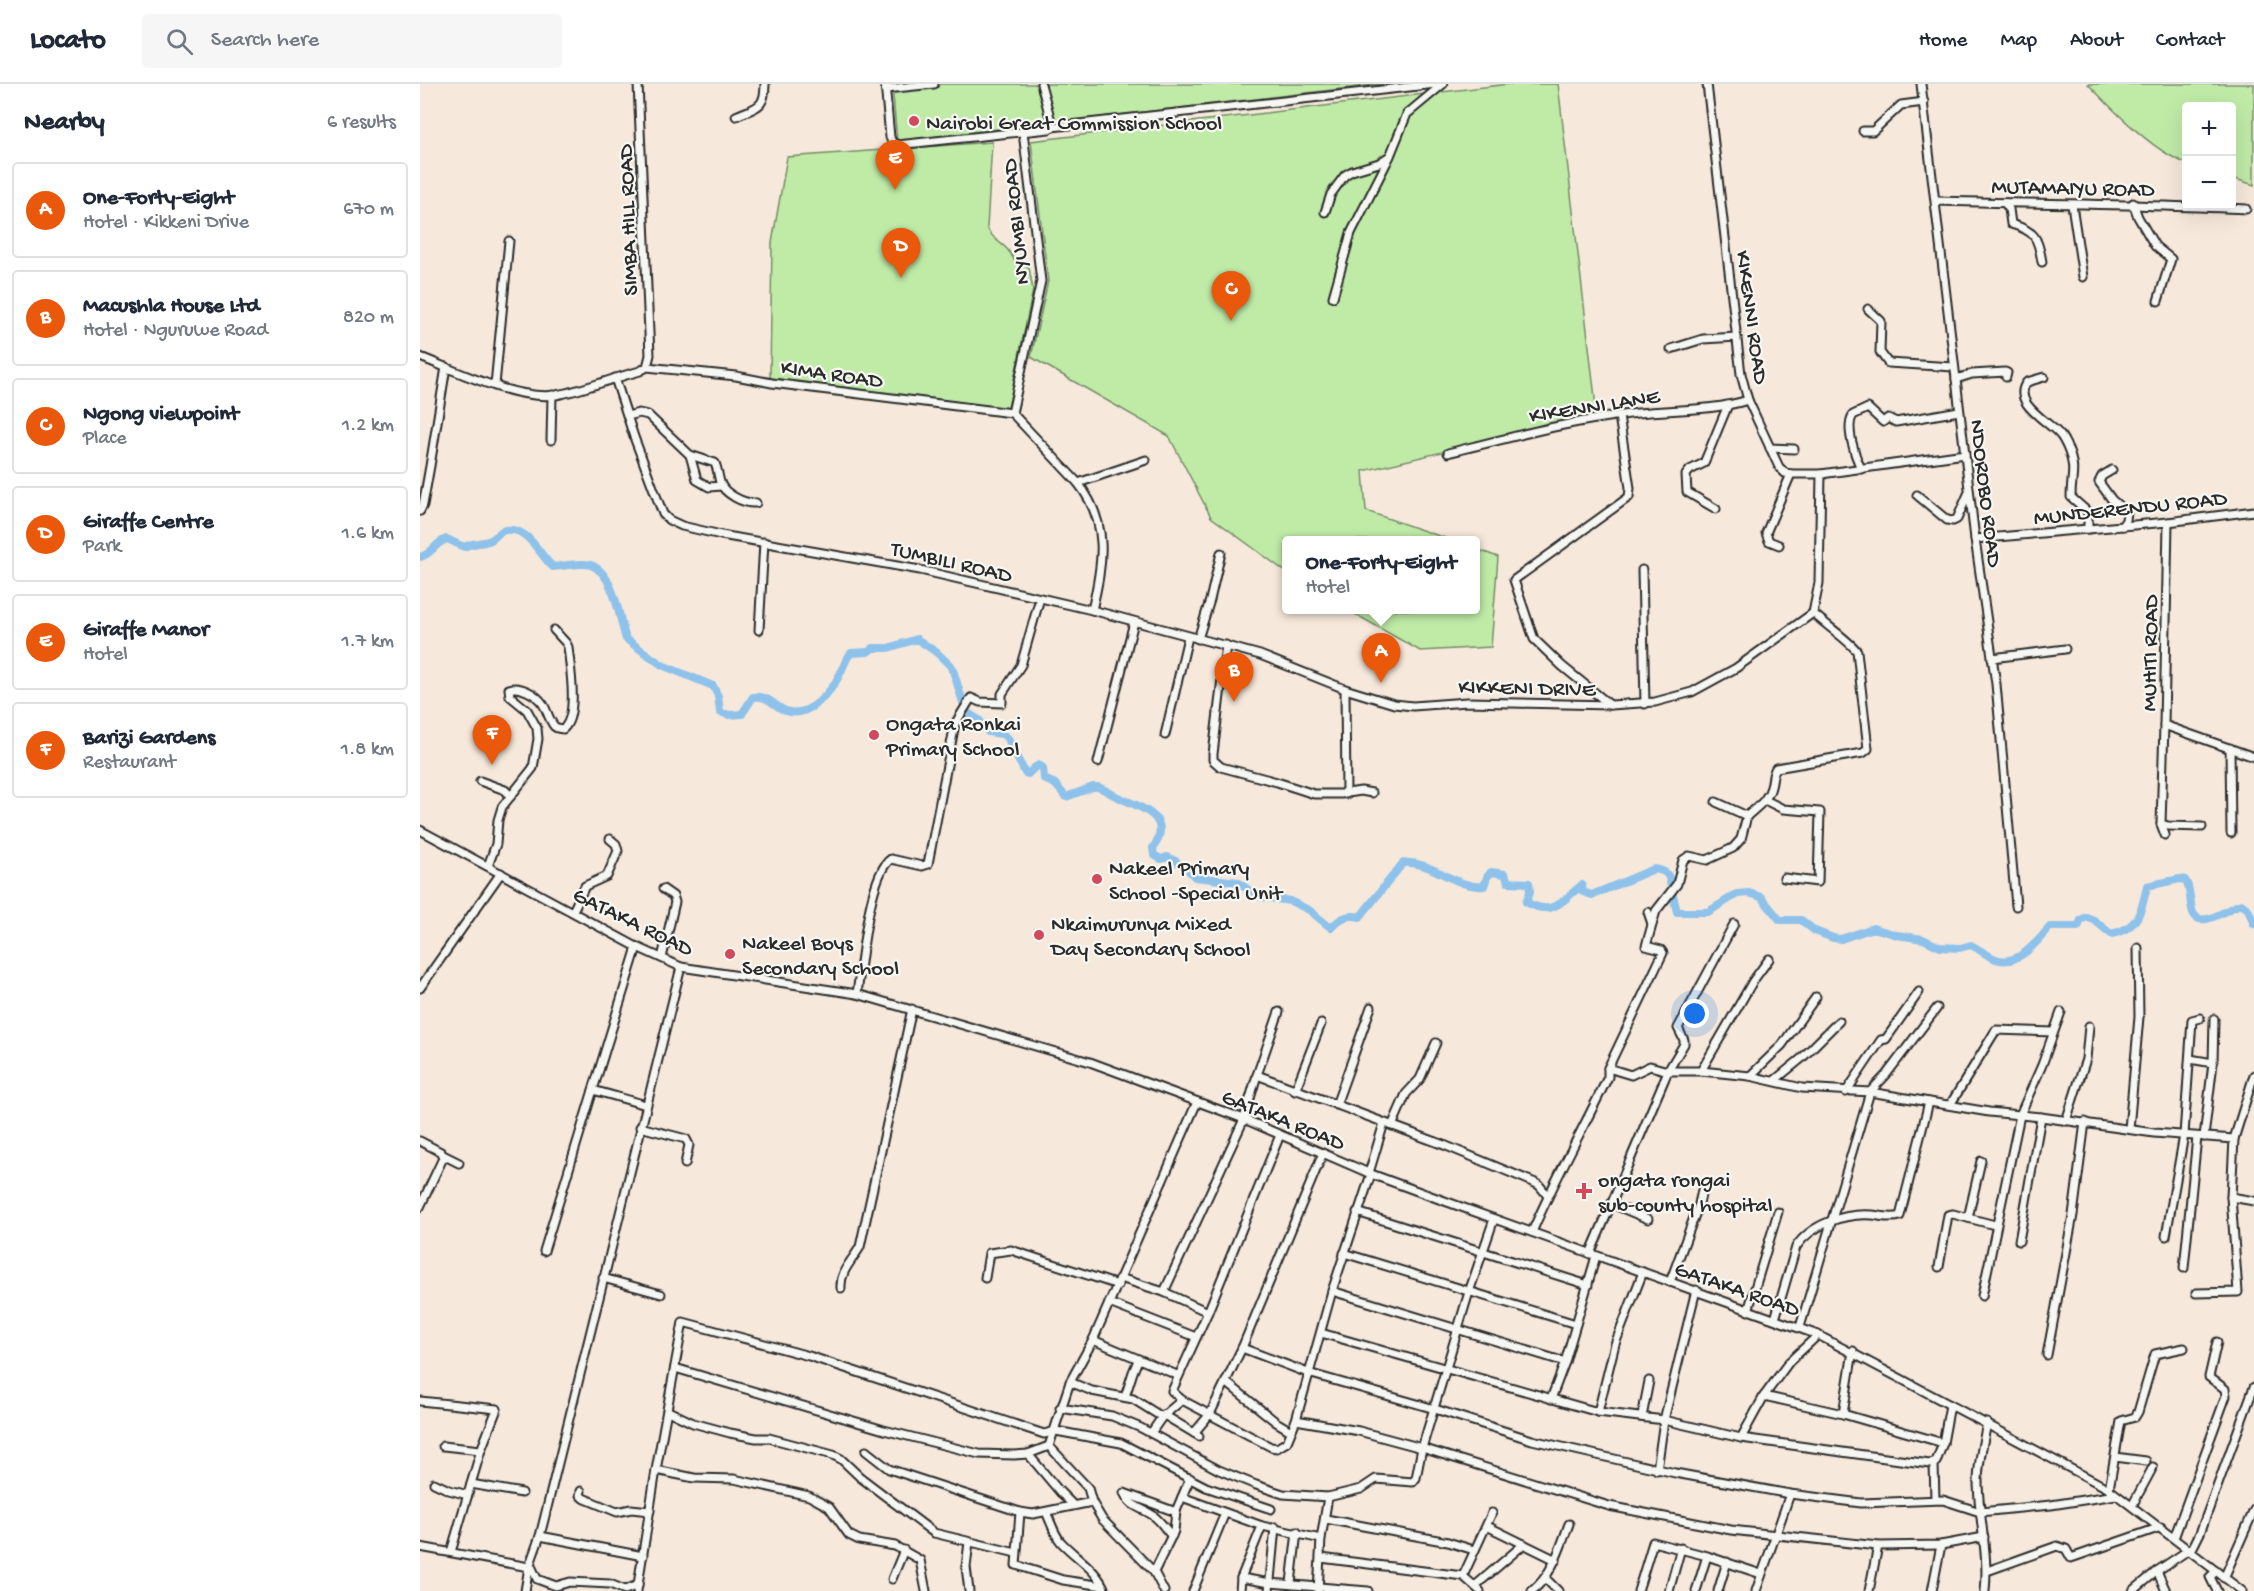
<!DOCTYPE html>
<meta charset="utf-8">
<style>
:root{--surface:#fff;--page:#f6f6f7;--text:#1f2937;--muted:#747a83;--line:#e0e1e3;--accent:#ea580c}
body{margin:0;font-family:"Gochi Hand",sans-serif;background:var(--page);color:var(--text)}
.controls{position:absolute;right:18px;top:18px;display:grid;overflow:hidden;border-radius:6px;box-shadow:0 6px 24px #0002}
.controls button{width:54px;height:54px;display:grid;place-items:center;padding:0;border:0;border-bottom:2px solid var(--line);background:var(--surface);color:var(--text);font:30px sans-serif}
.you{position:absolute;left:1275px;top:930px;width:21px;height:21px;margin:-15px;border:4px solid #fff;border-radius:50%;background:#1a73e8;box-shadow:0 0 0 9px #1a73e833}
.badge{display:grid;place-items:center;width:39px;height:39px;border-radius:50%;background:var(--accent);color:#fff;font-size:20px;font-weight:700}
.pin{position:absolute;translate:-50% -50px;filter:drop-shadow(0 2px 3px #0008)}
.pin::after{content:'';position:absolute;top:32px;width:21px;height:18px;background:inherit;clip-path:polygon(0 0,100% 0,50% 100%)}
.popup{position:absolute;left:862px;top:452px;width:198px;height:78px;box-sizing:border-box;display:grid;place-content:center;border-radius:6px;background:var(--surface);filter:drop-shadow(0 2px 4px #0005);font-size:20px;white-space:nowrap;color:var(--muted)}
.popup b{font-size:22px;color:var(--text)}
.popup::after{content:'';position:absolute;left:50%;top:100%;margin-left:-12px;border:12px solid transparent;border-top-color:var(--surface)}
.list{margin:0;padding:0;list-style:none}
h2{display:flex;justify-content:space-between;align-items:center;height:78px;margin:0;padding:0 24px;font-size:26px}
h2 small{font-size:20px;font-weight:400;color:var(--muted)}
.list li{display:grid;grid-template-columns:39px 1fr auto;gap:18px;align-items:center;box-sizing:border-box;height:96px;margin:0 12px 12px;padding:0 12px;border:2px solid var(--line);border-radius:6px}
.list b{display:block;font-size:22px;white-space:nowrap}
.list p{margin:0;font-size:20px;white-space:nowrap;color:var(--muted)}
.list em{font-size:20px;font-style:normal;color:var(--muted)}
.icon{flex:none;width:33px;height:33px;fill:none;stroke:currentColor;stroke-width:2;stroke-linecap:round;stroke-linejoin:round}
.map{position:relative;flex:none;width:1834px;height:1507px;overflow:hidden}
header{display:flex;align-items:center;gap:36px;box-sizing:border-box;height:84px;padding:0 30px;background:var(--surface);border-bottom:2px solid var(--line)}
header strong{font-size:28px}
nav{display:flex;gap:33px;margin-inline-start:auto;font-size:21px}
.search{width:420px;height:54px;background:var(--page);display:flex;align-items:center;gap:15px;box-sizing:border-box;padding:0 21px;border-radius:6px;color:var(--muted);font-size:22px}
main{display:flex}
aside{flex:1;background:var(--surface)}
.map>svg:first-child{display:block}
</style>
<header>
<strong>Locato</strong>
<div class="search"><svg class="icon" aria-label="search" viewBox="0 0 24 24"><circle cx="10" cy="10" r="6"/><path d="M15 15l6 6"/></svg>Search here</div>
<nav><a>Home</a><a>Map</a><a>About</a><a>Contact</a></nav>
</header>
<main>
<aside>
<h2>Nearby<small>6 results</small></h2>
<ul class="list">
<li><span class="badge">A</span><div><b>One-Forty-Eight</b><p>Hotel · Kikkeni Drive</p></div><em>670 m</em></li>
<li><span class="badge">B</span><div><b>Macushla House Ltd</b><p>Hotel · Nguruwe Road</p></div><em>820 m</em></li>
<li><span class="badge">C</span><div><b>Ngong viewpoint</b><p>Place</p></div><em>1.2 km</em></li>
<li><span class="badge">D</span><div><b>Giraffe Centre</b><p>Park</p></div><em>1.6 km</em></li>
<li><span class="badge">E</span><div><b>Giraffe Manor</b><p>Hotel</p></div><em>1.7 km</em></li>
<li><span class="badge">F</span><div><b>Barizi Gardens</b><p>Restaurant</p></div><em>1.8 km</em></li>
</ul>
</aside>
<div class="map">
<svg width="1834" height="1507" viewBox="0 0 1834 1507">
<rect width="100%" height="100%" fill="#f6e9db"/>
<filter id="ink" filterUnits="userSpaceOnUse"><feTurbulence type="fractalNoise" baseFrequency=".0167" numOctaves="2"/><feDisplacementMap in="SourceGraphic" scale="12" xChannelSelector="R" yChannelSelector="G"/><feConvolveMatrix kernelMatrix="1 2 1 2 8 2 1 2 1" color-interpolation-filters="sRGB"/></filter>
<g filter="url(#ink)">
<g fill="#bfeba7" stroke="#758b69" stroke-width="1.5">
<path d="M472,0h491l-486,57z"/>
<path d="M1089,0h49l39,331 -234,56 3,40 85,29h-165v32l-75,-55 -42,-81 -138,-79 17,-76 -17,-140z"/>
<path d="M1668,0h166v101l-22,-7v-72h-46v57c-31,-10 -74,-54 -98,-79z"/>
<path d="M572,58l-5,86c9,17 19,14 27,32l15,7 4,23 -25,118 -238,-30 2,-135 15,-86z"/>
<path d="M1056,465l22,8 -7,90 -71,4 -72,-41h128z"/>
</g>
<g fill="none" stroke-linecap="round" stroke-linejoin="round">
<g stroke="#8ec2eb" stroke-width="8">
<path d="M0,473c13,-3 15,-15 27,-18l17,8c9,-5 18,-3 27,-7 4,-2 7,-7 11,-9 25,-8 37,24 51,36 11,-1 28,-5 38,-2 24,9 28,54 35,74l36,26 51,21 5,10 2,16 9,3 13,-1 11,-17c16,-2 19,8 33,14 23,8 45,-19 54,-37 4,-8 5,-14 11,-21l17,-1 5,-4h15l29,-9 19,13 16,15 14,45 13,8 9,12 14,2 6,4c4,13 11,22 17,35l3,1 6,-6 5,-3 4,3 1,11 11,5 11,13 27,-10h5c8,3 15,8 22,11 23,10 54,20 33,50l1,7 7,4 6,-2c10,4 21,12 28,20l43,5 18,14 34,5 19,9 22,18c9,-10 16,-14 29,-11l43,-54c29,-3 52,26 81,23l3,-9 4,-5 14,2 3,8 21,1 1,9 -4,10c28,16 36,-2 56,-17l1,7 9,3 62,-26c13,2 15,5 17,17"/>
<path d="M1253,811l4,17h31l29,-18 12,-1 12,4 19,23h21l14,11 18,7 8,1 32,-11 24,7 26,4 17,8 20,1 11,-3c8,4 16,11 25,14 23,8 41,-18 54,-32h28l3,-7 5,-3 8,3 17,14c28,-5 31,-25 36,-48l33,-7 5,1c10,12 -1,43 22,39 9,-1 24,-12 34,-15l7,5 6,15"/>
</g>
<g stroke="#2b2b2b" stroke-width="11">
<g id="minor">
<path d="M465,0l5,53 2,5 5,3 152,-16 3,-2c0,-4 -9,-35 -11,-43"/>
<path d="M1287,0l34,290 7,26 31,67 6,6 6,1h30l144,-20"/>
<path d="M1501,0l54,455 21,145 20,222"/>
<path d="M466,5l48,-5"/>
<path d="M316,32c20,-9 29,-7 29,-32"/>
<path d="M632,43l384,-43"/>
<path d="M1443,47h10l28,-26 23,-3"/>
<path d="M1516,117c103,3 206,3 310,8"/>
<path d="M1585,119l4,6 2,15c24,7 27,13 31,38"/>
<path d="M1713,119l5,14 17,29 16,13 -13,42"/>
<path d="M1652,121l11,72"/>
<path d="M905,128l6,-18 14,-19 7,-4 27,-8 11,-7 17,-42 36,-30"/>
<path d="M913,213l18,-64 38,-75"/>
<path d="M1448,225l13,12 -1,31 8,11 66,4"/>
<path d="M1251,265l32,-10 34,-2"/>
<path d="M0,273c37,14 97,44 136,38 28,-5 57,-17 84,-24l7,-4 3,-12 -12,-271"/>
<path d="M227,283l89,9 36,7 240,30"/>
<path d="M1624,293l-17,5c-17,21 23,40 33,53 3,3 5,8 7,12 10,23 4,28 4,50l17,15v17"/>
<path d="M195,294l19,59 29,77 6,6 13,6 39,9 199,35 172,40 168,45 85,34 49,15 19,2 54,-4 144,3 44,-3 37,-10 44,-24 77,-55"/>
<path d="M1536,295l16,-5 33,-2 2,1 -1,4"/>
<path d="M75,301l14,-144"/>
<path d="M592,329l29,-132 -18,-149"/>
<path d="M592,329l66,70c32,41 25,80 14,127"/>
<path d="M208,332l11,-3 9,2 42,40 25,8c3,7 3,13 5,19 4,12 24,22 36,21"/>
<path d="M131,356l1,-45"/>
<path d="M1350,364l24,1"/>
<path d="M1028,369c63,-16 125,-33 190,-40 36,-4 75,-2 110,-13"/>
<path d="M270,371l7,25 12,7 12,-1"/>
<path d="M1441,385c-6,-13 -16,-42 -8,-54l15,-7 15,14 5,-4 8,4 63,-11"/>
<path d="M1692,386l-10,6 -3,6 13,18 15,12 -1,8 -4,6"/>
<path d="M658,399l68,-23"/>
<path d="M1497,411l30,25 6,1 4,-2 12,-27"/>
<path d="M1296,425l-29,-17 -1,-17 4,-5 14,-7 24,-58"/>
<path d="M0,427l3,-6 7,-39 16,-99"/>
<path d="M1748,438l-4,203 90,32"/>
<path d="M1555,455l193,-17 86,-11"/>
<path d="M1359,461l-10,-4 -3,-8 25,-59"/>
<path d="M1222,486l3,134"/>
<path d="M1393,529l6,-30 2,-109"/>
<path d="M339,546l5,-88"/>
<path d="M778,555l12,-39 11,-47"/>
<path d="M806,561l-13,109v6l8,7 56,15 37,12h27l20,-3 11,2"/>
<path d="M1572,574l73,-9"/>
<path d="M925,605l1,105"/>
<path d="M1190,621l-48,-39 -28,-27 -20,-59 115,-83 1,-9 -11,-72"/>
<path d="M1744,641l-3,99 4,11"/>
<path d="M745,651l23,-98"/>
<path d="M1810,664l1,85"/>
<path d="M678,678l36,-140"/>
<path d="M60,697l25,9 6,6"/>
<path d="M1345,716l18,9 37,3 -2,70 -34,-4"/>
<path d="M1296,718l31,14c10,-9 21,-16 24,-29 2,-7 1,-13 5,-19l87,-15 5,-4 -11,-98c-11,-13 -30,-25 -44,-38"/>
<path d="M1741,740l7,2 34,1"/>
<path d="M0,746l217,117 44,20 176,27 233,68 154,57 127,55 68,25 379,136 291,154 133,102"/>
<path d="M68,782l8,-22 2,-24 4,-13 31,-39 5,-29 -1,-11 -10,-18 -17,-14 -1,-7c11,-4 27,5 34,15 4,6 6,16 11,22 3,3 5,2 9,3 16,-13 7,-63 5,-82l-2,-4 -12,-13"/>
<path d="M153,827l12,-25 22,-10 11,-25 -2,-7 -6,-5"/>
<path d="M1228,828l4,12"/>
<path d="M217,863l-44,143 53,15"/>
<path d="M242,874l13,-56 -2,-6 -10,-7"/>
<path d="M0,904l81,-115"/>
<path d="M437,910c4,-28 12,-121 34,-135l31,7 6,-2 25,-130 2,-10 16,-26 9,4 22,1v-9l19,-29 19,-67"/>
<path d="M1770,975l23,4"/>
<path d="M1188,984l23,7 19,-9 18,5h33l49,5 52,12 68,4 119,20 52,5 113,16 80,6"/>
<path d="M1281,987l52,-90 16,-22"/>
<path d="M837,991l187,70 89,37 6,3 9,11"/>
<path d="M1330,992l32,-31 34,-48"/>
<path d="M1355,996l27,-22 37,-37"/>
<path d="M875,1007l26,-67"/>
<path d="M1426,1008l35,-52 5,-1 33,-47"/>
<path d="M916,1021l35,-98"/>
<path d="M1530,1021l46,-75 57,2"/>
<path d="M1646,1037l20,-62 3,-33"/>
<path d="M972,1042l14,-32 14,-15 16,-36"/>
<path d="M220,1043l46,12 3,6 -4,19"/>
<path d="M1709,1045l10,-112 -1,-69"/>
<path d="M860,1051l-72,177 -36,79 10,9 89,47 6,1 10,-6 9,-22 36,-129 39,-117"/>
<path d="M1784,1053l9,-74 1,-44"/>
<path d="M0,1057l21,11 2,6 -23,49"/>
<path d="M23,1071l16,8"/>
<path d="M1561,1077l-13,57 27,7"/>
<path d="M949,1089l15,-50"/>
<path d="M1811,1113l23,4"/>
<path d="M1192,1120l36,15"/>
<path d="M937,1128l231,73"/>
<path d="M1112,1148c23,-53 51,-103 76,-155v-9l55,-115 -2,-3 -15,-4 10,-35 21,-27 6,-24 6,-4 18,4 26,-12 8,-9 6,-23"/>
<path d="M1746,1152l18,-101 8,-115 8,-2"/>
<path d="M1599,1157l22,-124"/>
<path d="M124,1167l49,-161"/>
<path d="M924,1169l232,71"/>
<path d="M1170,1170l78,-183 16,-27v-4l-6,-12 56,-104"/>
<path d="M1519,1183l9,-52 5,-1 15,4"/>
<path d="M1764,1184l13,-131"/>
<path d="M183,1194l58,16"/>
<path d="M565,1194l4,-25 22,-3 107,35"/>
<path d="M700,1194l44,14 44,20"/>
<path d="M1250,1198l29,-78 3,-14"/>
<path d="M421,1204c-1,-17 11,-27 19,-41l52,-238"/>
<path d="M912,1207l233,71"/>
<path d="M744,1208l80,-173 13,-44 22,-63"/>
<path d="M1776,1209l42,-1 -7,-95 3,-58 20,-64"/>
<path d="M1562,1212l38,-181 22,-50 19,-53"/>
<path d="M689,1219l87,34"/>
<path d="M1328,1227l30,-99"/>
<path d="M1355,1235l21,-72c15,-23 49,-34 76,-32 9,1 19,4 28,1l29,-114"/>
<path d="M1380,1243l70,-235 16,-17 51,-67"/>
<path d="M901,1249l277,79 66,8 77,18 159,22 30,4 6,-2 7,-19 7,-38"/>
<path d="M673,1256l84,35"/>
<path d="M822,1264l66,25 127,36 97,31 143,33 115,21 71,9 82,-3 37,12 71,-7 65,-10"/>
<path d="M1627,1271l26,-140 12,-93"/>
<path d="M255,1284l209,62 95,24 35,1 14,-1 21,-8 21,-64 23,-42 104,-238"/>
<path d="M650,1298l22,9 41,8 29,18"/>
<path d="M806,1298l50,40 15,9"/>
<path d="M1344,1312l79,18 100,29"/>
<path d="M705,1313l8,-25 5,-12"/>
<path d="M1131,1315l14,-37 31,-106"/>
<path d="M0,1317l77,8 -16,41 -30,102"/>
<path d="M640,1324l52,8 29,12 78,42 37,15 27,9 45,3 33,-8 15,-10 37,3 3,-4 6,-30 47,-156 25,-73"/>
<path d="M248,1327l25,12 37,10 26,5h13l64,17 8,4 19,18 74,56 82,20"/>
<path d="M1178,1328l17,-68 28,-72"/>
<path d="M1423,1330l10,-63"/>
<path d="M744,1331l35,21"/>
<path d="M1222,1333l7,-36"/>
<path d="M876,1336l63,11 63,17 187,58 122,24 147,16 63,-1 43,-8"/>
<path d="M731,1349l11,-16 20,-17"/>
<path d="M774,1349l16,-19 32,-66 81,-195"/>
<path d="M1321,1354l23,-42 25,-34 29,-27"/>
<path d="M23,1362l38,4"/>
<path d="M629,1362l39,42 4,14 10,17 52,53 10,19"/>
<path d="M446,1367l23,18 131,43 13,2 59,-12"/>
<path d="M608,1370l32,38 13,13"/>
<path d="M1695,1373l31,4"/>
<path d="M1514,1380l1,35"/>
<path d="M236,1386l38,8 40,1 75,17 20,11 20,28 10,5 36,6 25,14 6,31"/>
<path d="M1237,1386l7,-50 32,-130"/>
<path d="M14,1399l15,7 19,5"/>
<path d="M51,1400l51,9"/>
<path d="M1689,1405l12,-68 14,-4 3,-5 17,-58 29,-6"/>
<path d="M161,1407l-1,4 3,3 34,14 14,-3 19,2"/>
<path d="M704,1409l52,19"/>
<path d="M705,1410c4,13 21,15 30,23 7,6 11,13 17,19"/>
<path d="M762,1413l80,29 59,13"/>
<path d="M1712,1422l21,-39"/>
<path d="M600,1428l-4,53 47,15 40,6"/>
<path d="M626,1428c5,10 8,22 15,30 15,16 37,28 44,49"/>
<path d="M906,1435l122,23 26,8"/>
<path d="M1067,1442l69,34"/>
<path d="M120,1452l103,20"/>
<path d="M1754,1454l52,-142 -1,-7 -16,-12 8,-35"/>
<path d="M0,1463l109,20"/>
<path d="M901,1474l142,18 17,15"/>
<path d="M112,1484l5,11 19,7 14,-4 40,2 15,6 13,-5"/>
<path d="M1567,1487l70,-25 9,3 5,9 90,-31"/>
<path d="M1737,1487l9,20"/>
<path d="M1796,1487l-6,6 7,14"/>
<path d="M734,1488l20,-41 2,-20 14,-33"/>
<path d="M1043,1492l29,-63"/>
<path d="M821,1494l29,5 98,8"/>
<path d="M1125,1494l13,13"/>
<path d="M1804,1494l30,-68"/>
<path d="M472,1495l12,-29"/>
<path d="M871,1499l6,-51"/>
<path d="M1055,1502l49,-42"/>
<path d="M105,1507l4,-24 11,-31 141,-569"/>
<path d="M217,1507l19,-121 27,-148 126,34 235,78 12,-3 65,12 85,44 65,22"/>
<path d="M549,1507l-3,-24 3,-25"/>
<path d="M773,1507l32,-78"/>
<path d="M820,1507l1,-13 21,-52"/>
<path d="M849,1507l6,-64"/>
<path d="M898,1507l3,-52 7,-42"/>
<path d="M1112,1507c21,-17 28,-43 37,-67"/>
<path d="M1218,1507l15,-49 54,14"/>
<path d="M1249,1507l12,-43"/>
<path d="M1276,1507l11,-35 54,18"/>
<path d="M1298,1507l9,-29"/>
<path d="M1336,1507l34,-97"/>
<path d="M1449,1507l9,-45"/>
<path d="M1512,1507l9,-46"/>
<path d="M1565,1507c4,-37 -6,-71 -7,-108 0,-20 5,-40 9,-60"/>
<path d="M1713,1507l24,-20 36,-24 7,-14 54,-146"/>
</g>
</g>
<use href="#minor" stroke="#f6f6f2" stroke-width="7"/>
</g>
</g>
<g fill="#d1495b" stroke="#f6f6f2" stroke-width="2">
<circle cx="494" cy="37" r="6"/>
<circle cx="454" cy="651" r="6"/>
<circle cx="677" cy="795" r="6"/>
<circle cx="619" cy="851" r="6"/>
<circle cx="310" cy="870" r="6"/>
<path d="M1161 1098h6v6h6v6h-6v6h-6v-6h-6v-6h6z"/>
</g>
<g text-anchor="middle" stroke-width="4.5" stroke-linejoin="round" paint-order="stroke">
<g font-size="22" fill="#2b2b2b" stroke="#f6f6f2" text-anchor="start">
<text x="506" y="45">Nairobi Great Commission School</text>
<text x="466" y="646">Ongata Ronkai<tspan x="466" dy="25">Primary School</tspan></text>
<text x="689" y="790">Nakeel Primary<tspan x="689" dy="25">School -Special Unit</tspan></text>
<text x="631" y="846">Nkaimurunya Mixed<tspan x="631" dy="25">Day Secondary School</tspan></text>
<text x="322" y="865">Nakeel Boys<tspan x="322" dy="25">Secondary School</tspan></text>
<text x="1178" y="1102">ongata rongai<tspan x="1178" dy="25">sub-county hospital</tspan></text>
</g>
<g font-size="22" fill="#2b2b2b" stroke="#f6f6f2">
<text transform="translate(1653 102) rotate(1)" y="8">MUTAMAIYU ROAD</text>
<text transform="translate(206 136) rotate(-92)" y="8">SIMBA HILL ROAD</text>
<text transform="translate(594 138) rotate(-96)" y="8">NYUMBI ROAD</text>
<text transform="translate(1334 233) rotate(82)" y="8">KIKENNI ROAD</text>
<text transform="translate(412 288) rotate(8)" y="8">KIMA ROAD</text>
<text transform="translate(1174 320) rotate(-9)" y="8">KIKENNI LANE</text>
<text transform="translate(1568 409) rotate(83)" y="8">NDOROBO ROAD</text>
<text transform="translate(1710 422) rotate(-6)" y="8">MUNDERENDU ROAD</text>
<text transform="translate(532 476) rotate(13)" y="8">TUMBILI ROAD</text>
<text transform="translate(1728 569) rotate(-89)" y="8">MUHITI ROAD</text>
<text transform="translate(1107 602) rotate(1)" y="8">KIKKENI DRIVE</text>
<text transform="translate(214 836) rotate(26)" y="8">GATAKA ROAD</text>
<text transform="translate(864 1034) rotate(22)" y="8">GATAKA ROAD</text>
<text transform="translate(1318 1203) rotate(19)" y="8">GATAKA ROAD</text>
</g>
</g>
</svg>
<div class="controls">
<button>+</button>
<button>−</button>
</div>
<div class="you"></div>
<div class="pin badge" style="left:961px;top:599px">A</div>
<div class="popup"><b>One-Forty-Eight</b>Hotel</div>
<div class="pin badge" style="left:814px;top:618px">B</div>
<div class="pin badge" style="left:811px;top:237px">C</div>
<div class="pin badge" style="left:481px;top:194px">D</div>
<div class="pin badge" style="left:475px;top:106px">E</div>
<div class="pin badge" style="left:72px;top:681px">F</div>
</div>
</main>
